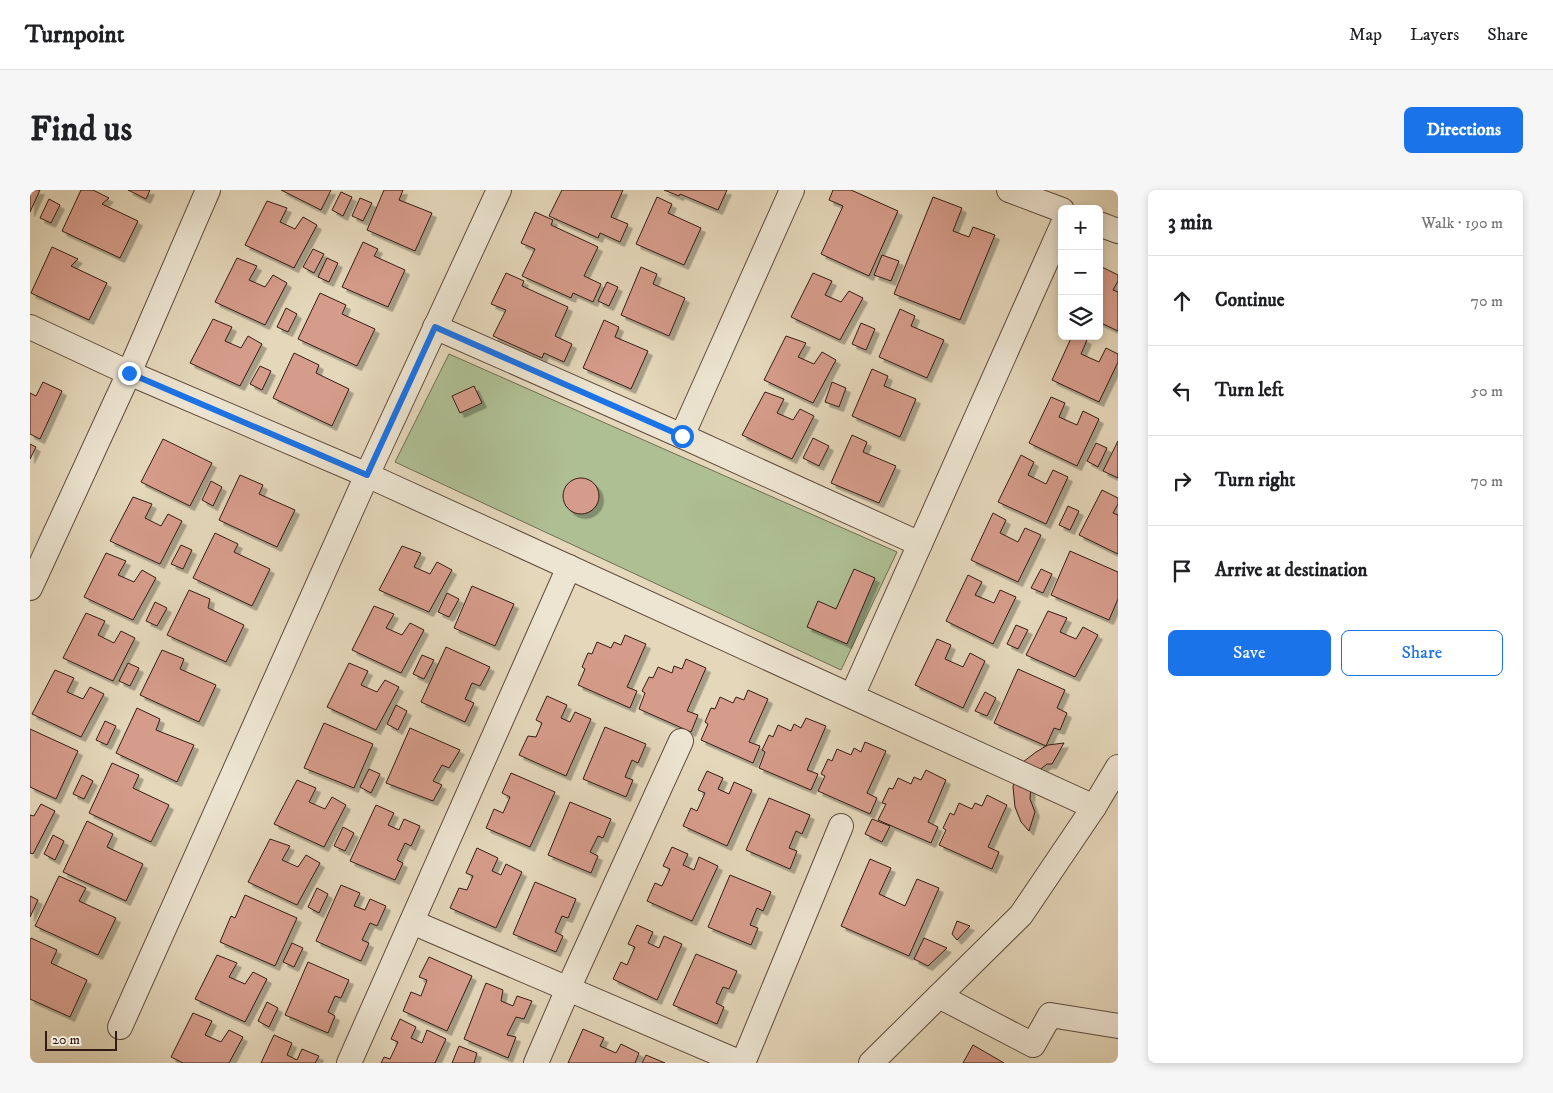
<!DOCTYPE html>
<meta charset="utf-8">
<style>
:root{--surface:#fff;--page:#f6f6f6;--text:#202124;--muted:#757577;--line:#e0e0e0;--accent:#1a73e8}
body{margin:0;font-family:"IM FELL DW Pica",serif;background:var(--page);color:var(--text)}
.controls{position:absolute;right:15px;top:15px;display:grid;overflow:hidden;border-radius:8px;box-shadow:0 2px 8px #0003}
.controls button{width:45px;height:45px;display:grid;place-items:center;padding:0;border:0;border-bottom:1px solid var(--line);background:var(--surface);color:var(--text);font:25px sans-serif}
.scale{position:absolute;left:15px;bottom:12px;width:72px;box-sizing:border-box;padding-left:5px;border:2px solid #331c14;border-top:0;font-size:14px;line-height:18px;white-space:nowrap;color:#331c14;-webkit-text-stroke:4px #ede5d2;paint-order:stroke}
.stop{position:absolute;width:15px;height:15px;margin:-11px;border:4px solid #1a73e8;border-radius:50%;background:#fff}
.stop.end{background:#1a73e8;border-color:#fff;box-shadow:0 1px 5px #0008}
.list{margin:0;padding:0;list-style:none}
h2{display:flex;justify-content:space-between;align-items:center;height:65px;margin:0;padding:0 20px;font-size:21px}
h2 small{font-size:16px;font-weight:400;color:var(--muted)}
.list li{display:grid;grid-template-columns:32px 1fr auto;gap:15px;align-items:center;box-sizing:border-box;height:90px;padding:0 20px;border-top:1px solid var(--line)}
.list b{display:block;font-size:19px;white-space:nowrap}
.list em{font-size:16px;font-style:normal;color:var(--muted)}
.actions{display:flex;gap:10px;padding:15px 20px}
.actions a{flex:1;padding:11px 0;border:1px solid var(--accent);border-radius:8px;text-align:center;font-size:18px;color:var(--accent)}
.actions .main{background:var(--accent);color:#fff}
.icon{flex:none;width:28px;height:28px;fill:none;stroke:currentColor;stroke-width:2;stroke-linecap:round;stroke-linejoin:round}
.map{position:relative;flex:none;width:1088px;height:873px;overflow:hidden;border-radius:8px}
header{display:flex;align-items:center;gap:30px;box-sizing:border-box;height:70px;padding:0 25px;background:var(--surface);border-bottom:1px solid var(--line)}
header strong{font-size:24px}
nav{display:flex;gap:28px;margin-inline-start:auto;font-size:18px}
.intro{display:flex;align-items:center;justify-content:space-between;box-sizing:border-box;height:120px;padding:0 30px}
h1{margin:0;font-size:35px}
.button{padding:12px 22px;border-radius:8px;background:var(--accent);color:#fff;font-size:18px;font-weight:700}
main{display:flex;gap:30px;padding:0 30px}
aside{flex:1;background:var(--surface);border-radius:8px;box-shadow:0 2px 8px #0003}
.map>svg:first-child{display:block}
</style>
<header>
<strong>Turnpoint</strong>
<nav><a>Map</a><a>Layers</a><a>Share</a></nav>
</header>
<div class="intro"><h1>Find us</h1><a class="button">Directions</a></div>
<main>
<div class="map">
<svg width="1088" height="873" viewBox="0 0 1088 873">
<defs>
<filter id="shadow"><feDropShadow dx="4.5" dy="4.5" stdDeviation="0" flood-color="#0004"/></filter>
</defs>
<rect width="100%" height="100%" fill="#e4d7ba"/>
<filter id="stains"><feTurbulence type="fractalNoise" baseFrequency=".004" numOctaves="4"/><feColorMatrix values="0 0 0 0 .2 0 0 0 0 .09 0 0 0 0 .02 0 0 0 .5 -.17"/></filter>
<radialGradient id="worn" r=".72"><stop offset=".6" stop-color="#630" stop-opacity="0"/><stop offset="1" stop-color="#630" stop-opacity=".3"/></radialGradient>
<path fill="#afbf94" stroke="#716e54" d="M419,164l448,198 -56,118 -446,-208z"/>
<g fill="#d69c8b" stroke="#331c14" filter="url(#shadow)">
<path d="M0,0h10l-10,22z"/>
<path d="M51,0h12l16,8 -7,6 36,17 -18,37 -58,-27z"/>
<path d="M98,0h22l-4,9z"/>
<path d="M251,0h50l-10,20z"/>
<path d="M354,0h19l-4,10 33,13 -17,38 -48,-21z"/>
<path d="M532,0h61l-12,27 17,7 -8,18 -20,-9 -2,5 -49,-22z"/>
<path d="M634,0h63l-9,20 -38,-16 -1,2z"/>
<path d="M803,0h18l47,21 -29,65 -48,-22 22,-48 -14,-6z"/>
<path d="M311,2l11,5 -9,19 -11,-6z"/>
<path d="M627,7l15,7 -4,9 33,15 -17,37 -48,-21z"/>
<path d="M903,7l29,11 -9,23 16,6 4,-10 22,8 -35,85 -66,-26z"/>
<path d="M330,8l12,5 -9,18 -11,-5z"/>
<path d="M19,9l11,6 -9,18 -11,-5z"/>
<path d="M237,11l20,7 -7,14 15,7 8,-12 14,8 -23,43 -49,-23z"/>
<path d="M505,22l18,8 -2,5 47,22 -14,29 17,8 -8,18 -20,-9 -2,5 -49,-22 13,-27 -14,-6z"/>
<path d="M333,52l15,7 -4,7 31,14 -17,37 -46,-20z"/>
<path d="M22,57l26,12 -7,7 36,17 -18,37 -58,-27z"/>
<path d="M283,59l11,5 -10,19 -11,-6z"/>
<path d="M852,65l17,6 -8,20 -17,-6z"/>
<path d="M207,68l20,8 -8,14 16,7 8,-12 14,8 -22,42 -50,-23z"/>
<path d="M297,68l11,5 -9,19 -11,-5z"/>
<path d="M611,77l16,7 -4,10 32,14 -16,38 -48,-21z"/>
<path d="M1072,77l16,8v6l-5,9 5,2v39l-19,-9v-50z"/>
<path d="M476,83l18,8 -2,5 46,21 -13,29 17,8 -8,18 -20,-9 -2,5 -49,-22 13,-26 -15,-6z"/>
<path d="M783,83l19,8 -7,14 16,7 8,-11 14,7 -23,42 -49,-23z"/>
<path d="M577,92l11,5 -9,19 -11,-5z"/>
<path d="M290,103l26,12 -4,9 33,15 -18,37 -59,-27z"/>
<path d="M256,118l11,6 -9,18 -11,-5z"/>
<path d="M870,119l15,7 -4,10 33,14 -17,38 -48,-21z"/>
<path d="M183,129l19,8 -7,14 16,7 7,-12 14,8 -22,42 -50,-23z"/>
<path d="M574,130l15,7 -4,10 33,14 -17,38 -48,-21z"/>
<path d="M831,133l14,6 -9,21 -14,-6z"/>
<path d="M756,146l20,7 -8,14 16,7 8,-12 14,8 -23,43 -49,-23z"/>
<path d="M1042,146h7l8,4 -6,14 18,8 7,-14 12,6v8l-19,40 -47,-22z"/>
<path d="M264,163l25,12 -3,8 33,16 -17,37 -59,-28z"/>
<path d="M230,176l11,5 -9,19 -12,-6z"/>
<path d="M842,179l16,7 -4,10 32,13 -16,38 -48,-21z"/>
<path d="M13,192l19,9 -22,48 -10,-5v-41l6,3z"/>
<path d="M802,192l14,6 -7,19 -14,-5z"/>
<path d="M444,196l8,17 -22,10 -8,-17z"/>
<path d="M735,202l19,7 -7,14 16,7 7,-11 14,7 -22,43 -50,-24z"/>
<path d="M1021,207l14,6 -6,14 18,8 6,-14 16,8 -22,47 -48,-23z"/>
<path d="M822,245l15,7 -4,10 33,14 -17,37 -48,-20z"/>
<path d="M783,248l16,8 -10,20 -16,-8z"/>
<path d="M133,249l49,24 -22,43 -49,-24z"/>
<path d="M1088,251v37l-15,-7z"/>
<path d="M1066,253l11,5 -9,19 -11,-6z"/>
<path d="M0,254l6,3 -6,12z"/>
<path d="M991,265l13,7 -6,13 18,9 7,-14 15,7 -22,47 -48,-22z"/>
<path d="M210,285l23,10 -4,9 36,16 -18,37 -58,-27z"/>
<circle cx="551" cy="306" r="18"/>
<path d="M181,291l11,6 -9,19 -11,-6z"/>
<path d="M1072,300l16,8v6l-5,9 5,2v39l-39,-19z"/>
<path d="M103,307l19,7 -7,14 16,8 7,-12 14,7 -22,43 -50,-23z"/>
<path d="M1038,316l11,5 -9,19 -11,-5z"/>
<path d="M963,323l13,7 -6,13 18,9 7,-14 16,7 -23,47 -47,-22z"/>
<path d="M185,343l23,11 -4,8 36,17 -18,37 -59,-28z"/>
<path d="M151,355l11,5 -9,19 -12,-5z"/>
<path d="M372,356l19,7 -7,14 16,7 7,-12 15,8 -23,42 -50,-22z"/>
<path d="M1040,361l48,21v27l-9,21 -58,-25z"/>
<path d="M76,363l20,8 -8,14 16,7 8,-12 14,8 -23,42 -49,-23z"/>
<path d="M824,379l21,9 -28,66 -40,-17 11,-26 18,8z"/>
<path d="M1011,379l11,5 -9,19 -12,-5z"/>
<path d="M938,385l14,7 -7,13 19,8 6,-13 16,7 -23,47 -47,-23z"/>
<path d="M442,396l42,18 -19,42 -41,-18z"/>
<path d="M159,400l21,9 -2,9 36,17 -18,37 -59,-27z"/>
<path d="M417,403l12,6 -10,18 -11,-5z"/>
<path d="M125,412l12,6 -10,18 -11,-5z"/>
<path d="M344,416l20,8 -8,14 16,7 8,-12 14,7 -23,43 -49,-23z"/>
<path d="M1018,421l19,7 -7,14 16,7 7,-12 15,8 -23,42 -49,-22z"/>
<path d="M56,423l19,8 -7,14 16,8 7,-12 14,7 -22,43 -50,-23z"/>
<path d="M986,435l12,5 -10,19 -11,-5z"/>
<path d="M595,445l21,9 -19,43 10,4 -7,17 -52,-23 7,-16 -3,-2 6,-14 4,1 5,-12 14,6 3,-6 7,3z"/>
<path d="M907,449l14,6 -6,14 18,8 7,-14 15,8 -22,47 -48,-23z"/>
<path d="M416,457l44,20 -10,19 -8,-3 -7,16 9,4 -9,19 -44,-20z"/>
<path d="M132,460l22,9 -4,10 36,16 -17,37 -59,-27z"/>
<path d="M392,465l12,5 -10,19 -11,-5z"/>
<path d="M656,469l20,9 -19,43 11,4 -7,17 -52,-23 6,-16 -3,-2 7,-14 4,1 5,-11 14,6 2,-7 8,3z"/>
<path d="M98,473l11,5 -9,18 -11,-5z"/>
<path d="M319,473l19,8 -7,14 16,7 8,-12 14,7 -23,43 -49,-23z"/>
<path d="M988,479l47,21 -8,18 10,5 -7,17 -6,-2 -8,18 -52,-23z"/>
<path d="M25,480l19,8 -7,14 16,7 7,-12 14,7 -23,43 -49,-23z"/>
<path d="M718,500l20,9 -19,43 11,4 -7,17 -52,-23 7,-16 -3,-2 6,-14 4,1 5,-12 13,6 3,-6 8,3z"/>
<path d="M955,502l11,6 -9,18 -12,-5z"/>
<path d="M517,506l20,9 -6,13 9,4 5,-10 16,7 -25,57 -47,-21 9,-19 8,1 6,-14 -6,-3z"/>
<path d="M366,515l11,6 -9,19 -11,-6z"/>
<path d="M107,518l23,11 -4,11 38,15 -17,37 -61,-29z"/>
<path d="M776,528l20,8 -19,44 11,4 -7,16 -52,-22 6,-16 -3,-2 7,-15 4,2 5,-12 13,6 3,-7 7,4z"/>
<path d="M75,531l11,5 -9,19 -11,-5z"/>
<path d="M294,533l49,21 -19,44 -50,-20z"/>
<path d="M575,537l41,17 -8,19 -6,-3 -7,17 8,3 -7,17 -43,-18z"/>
<path d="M380,538l50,22 -11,18 -7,-3 -9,16 9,4 -9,16 -47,-18z"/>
<path d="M0,539l48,22 -22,48 -26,-12z"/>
<path d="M835,552l21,9 -19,42 10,5 -7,16 -52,-23 7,-15 -4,-2 7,-15 4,2 5,-12 14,6 3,-7 7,4z"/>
<path d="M1034,553l-12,21h-5l-10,8 -6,13 -1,14 5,13 -6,19 -8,-9 -6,-15 -2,-20 3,-13 7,-12 13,-10 12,-7z"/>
<path d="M82,573l27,12 -6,13 36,17 -18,37 -62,-29z"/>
<path d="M339,579l11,5 -9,19 -11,-6z"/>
<path d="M896,580l20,10 -18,42 10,5 -7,16 -53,-23 8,-16 -4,-1 7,-15 4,1 5,-11 13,6 3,-7 7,3z"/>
<path d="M677,581l16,7 -5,11 11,5 5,-12 18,8 -25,56 -44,-20 8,-18 6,3 8,-18 -7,-3z"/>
<path d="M481,583l44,19 -25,55 -44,-19 8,-19 9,4 7,-16 -8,-4z"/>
<path d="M52,585l11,6 -9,18 -11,-5z"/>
<path d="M267,590l19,8 -7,14 16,7 7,-12 14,8 -22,42 -50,-23z"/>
<path d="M957,605l20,10 -19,42 11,5 -7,17 -53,-24 7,-15 -3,-2 7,-15 4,2 5,-12 13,6 3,-6 7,3z"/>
<path d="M739,608l41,17 -8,19 -6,-3 -7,17 8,3 -7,18 -44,-19z"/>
<path d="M540,612l41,17 -8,19 -5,-2 -8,16 8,4 -7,17 -43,-18z"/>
<path d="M11,614l14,7 -22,43 -3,-1v-38l4,1z"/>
<path d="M346,615l18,8 -6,12 11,5 5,-11 16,7 -9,20 -6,-3 -8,17 6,3 -8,17 -45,-19z"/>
<path d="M842,629l18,7 -8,16 -17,-8z"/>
<path d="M57,631l26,13 -6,13 36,17 -17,37 -63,-29z"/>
<path d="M313,637l11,6 -9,18 -11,-5z"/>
<path d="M23,645l11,6 -9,19 -11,-6z"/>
<path d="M240,649l20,7 -8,14 16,7 8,-12 14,8 -23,42 -49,-23z"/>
<path d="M642,657l16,7 -5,11 11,5 5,-13 19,9 -26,55 -45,-20 8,-18 7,3 8,-17 -7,-3z"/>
<path d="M447,658l21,10 -6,13 9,4 5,-11 16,8 -26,56 -46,-20 9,-20 8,2 6,-14 -7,-3z"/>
<path d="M840,669l21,9 -12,26 26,12 12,-27 22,9 -30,68 -68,-30z"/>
<path d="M700,685l41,17 -8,19 -6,-3 -7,17 8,3 -7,17 -43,-18z"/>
<path d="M29,686l27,12 -7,13 37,17 -18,37 -63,-29z"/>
<path d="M505,692l41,17 -8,19 -6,-2 -7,16 8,4 -7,16 -43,-18z"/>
<path d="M311,695l19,8 -6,13 11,4 5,-11 16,7 -9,20 -7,-3 -8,17 7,3 -8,18 -45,-20z"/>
<path d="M287,698l11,6 -9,19 -11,-6z"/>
<path d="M215,705l52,23 -22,48 -55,-24 11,-26 4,2z"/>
<path d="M0,706l8,4 -8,17z"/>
<path d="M927,731l13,5 -13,14 -5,-6z"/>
<path d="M607,735l16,7 -5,11 11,5 5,-12 18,8 -25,56 -44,-21 8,-17 6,3 8,-18 -7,-3z"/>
<path d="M1,748l26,12 -6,13 36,17 -17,37 -40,-18v-59z"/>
<path d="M894,748l23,10 -19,18 -14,-7z"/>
<path d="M262,753l11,5 -9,19 -11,-5z"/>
<path d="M666,764l41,17 -8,18 -6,-2 -7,16 8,4 -7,17 -44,-19z"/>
<path d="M187,765l20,8 -8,14 16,7 8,-12 14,7 -22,43 -50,-23z"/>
<path d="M399,767l43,19 -25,55 -44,-20 8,-19 10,4 6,-16 -8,-3z"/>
<path d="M278,772l41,18 -8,18 -6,-2 -7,16 7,4 -7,17 -43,-18z"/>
<path d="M456,793l17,7 -2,11 12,5 4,-10 15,5 -8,18 -8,-2 -9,18 9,2 -8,21 -44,-19z"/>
<path d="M237,812l11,6 -9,19 -11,-6z"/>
<path d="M163,823l19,8 -7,14 16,7 8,-12 14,7 -14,26h-46l-12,-6z"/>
<path d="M370,829l16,8 -5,11 11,5 5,-13 19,9 -11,24h-54l3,-6 6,2 8,-17 -7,-3z"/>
<path d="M553,839l21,9 -4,8 16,7 5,-9 18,9 -4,10h-67z"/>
<path d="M244,845l18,8 -5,12 10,5 5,-11 17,7 -4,7h-54z"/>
<path d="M943,855l31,18h-41z"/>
<path d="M429,856l18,7 -3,10h-22z"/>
<path d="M616,865l19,8h-23z"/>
</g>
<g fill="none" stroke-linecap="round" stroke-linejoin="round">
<g stroke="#5f4b3e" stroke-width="26">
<g id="minor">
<path d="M979,0l53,20"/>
<path d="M1069,34l19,7"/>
<path d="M0,137l99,46 238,102 727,332 -73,108 -150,148"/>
<path d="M405,137l247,109 238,108"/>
<path d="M652,246l110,-246"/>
<path d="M0,398l99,-215 79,-183"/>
<path d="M822,506l210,-470"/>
<path d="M1064,617l24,-40"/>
<path d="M382,732l329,141"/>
<path d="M909,806l94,49 17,-30 68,11"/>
<path d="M90,837l247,-552 132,-285"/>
<path d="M319,873l220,-496"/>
<path d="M506,873l32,-74 113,-248"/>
<path d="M713,873l98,-237"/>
</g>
</g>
<use href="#minor" stroke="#ede5d2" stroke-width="24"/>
</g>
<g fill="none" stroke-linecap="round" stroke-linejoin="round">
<path stroke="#1a73e8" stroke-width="6" d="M99,183l238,102 68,-148 247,109"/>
</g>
<rect width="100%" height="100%" filter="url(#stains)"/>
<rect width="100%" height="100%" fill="url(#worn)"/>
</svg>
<div class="controls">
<button>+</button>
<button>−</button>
<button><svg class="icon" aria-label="layers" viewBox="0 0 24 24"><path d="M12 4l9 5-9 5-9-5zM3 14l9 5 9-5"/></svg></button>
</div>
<div class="scale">20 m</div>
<div class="stop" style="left:652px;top:246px"></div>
<div class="stop end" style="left:99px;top:183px"></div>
</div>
<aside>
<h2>3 min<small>Walk · 190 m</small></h2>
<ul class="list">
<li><svg class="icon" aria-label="ahead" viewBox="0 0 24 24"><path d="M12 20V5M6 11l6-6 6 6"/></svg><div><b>Continue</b></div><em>70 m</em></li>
<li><svg class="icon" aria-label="left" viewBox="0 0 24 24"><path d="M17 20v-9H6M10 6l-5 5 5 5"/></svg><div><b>Turn left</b></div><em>50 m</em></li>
<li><svg class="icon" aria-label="right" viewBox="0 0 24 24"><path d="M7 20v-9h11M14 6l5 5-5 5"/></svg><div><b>Turn right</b></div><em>70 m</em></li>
<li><svg class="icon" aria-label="arrive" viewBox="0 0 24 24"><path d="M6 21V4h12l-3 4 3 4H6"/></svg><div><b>Arrive at destination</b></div></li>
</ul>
<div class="actions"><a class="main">Save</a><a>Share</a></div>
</aside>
</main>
